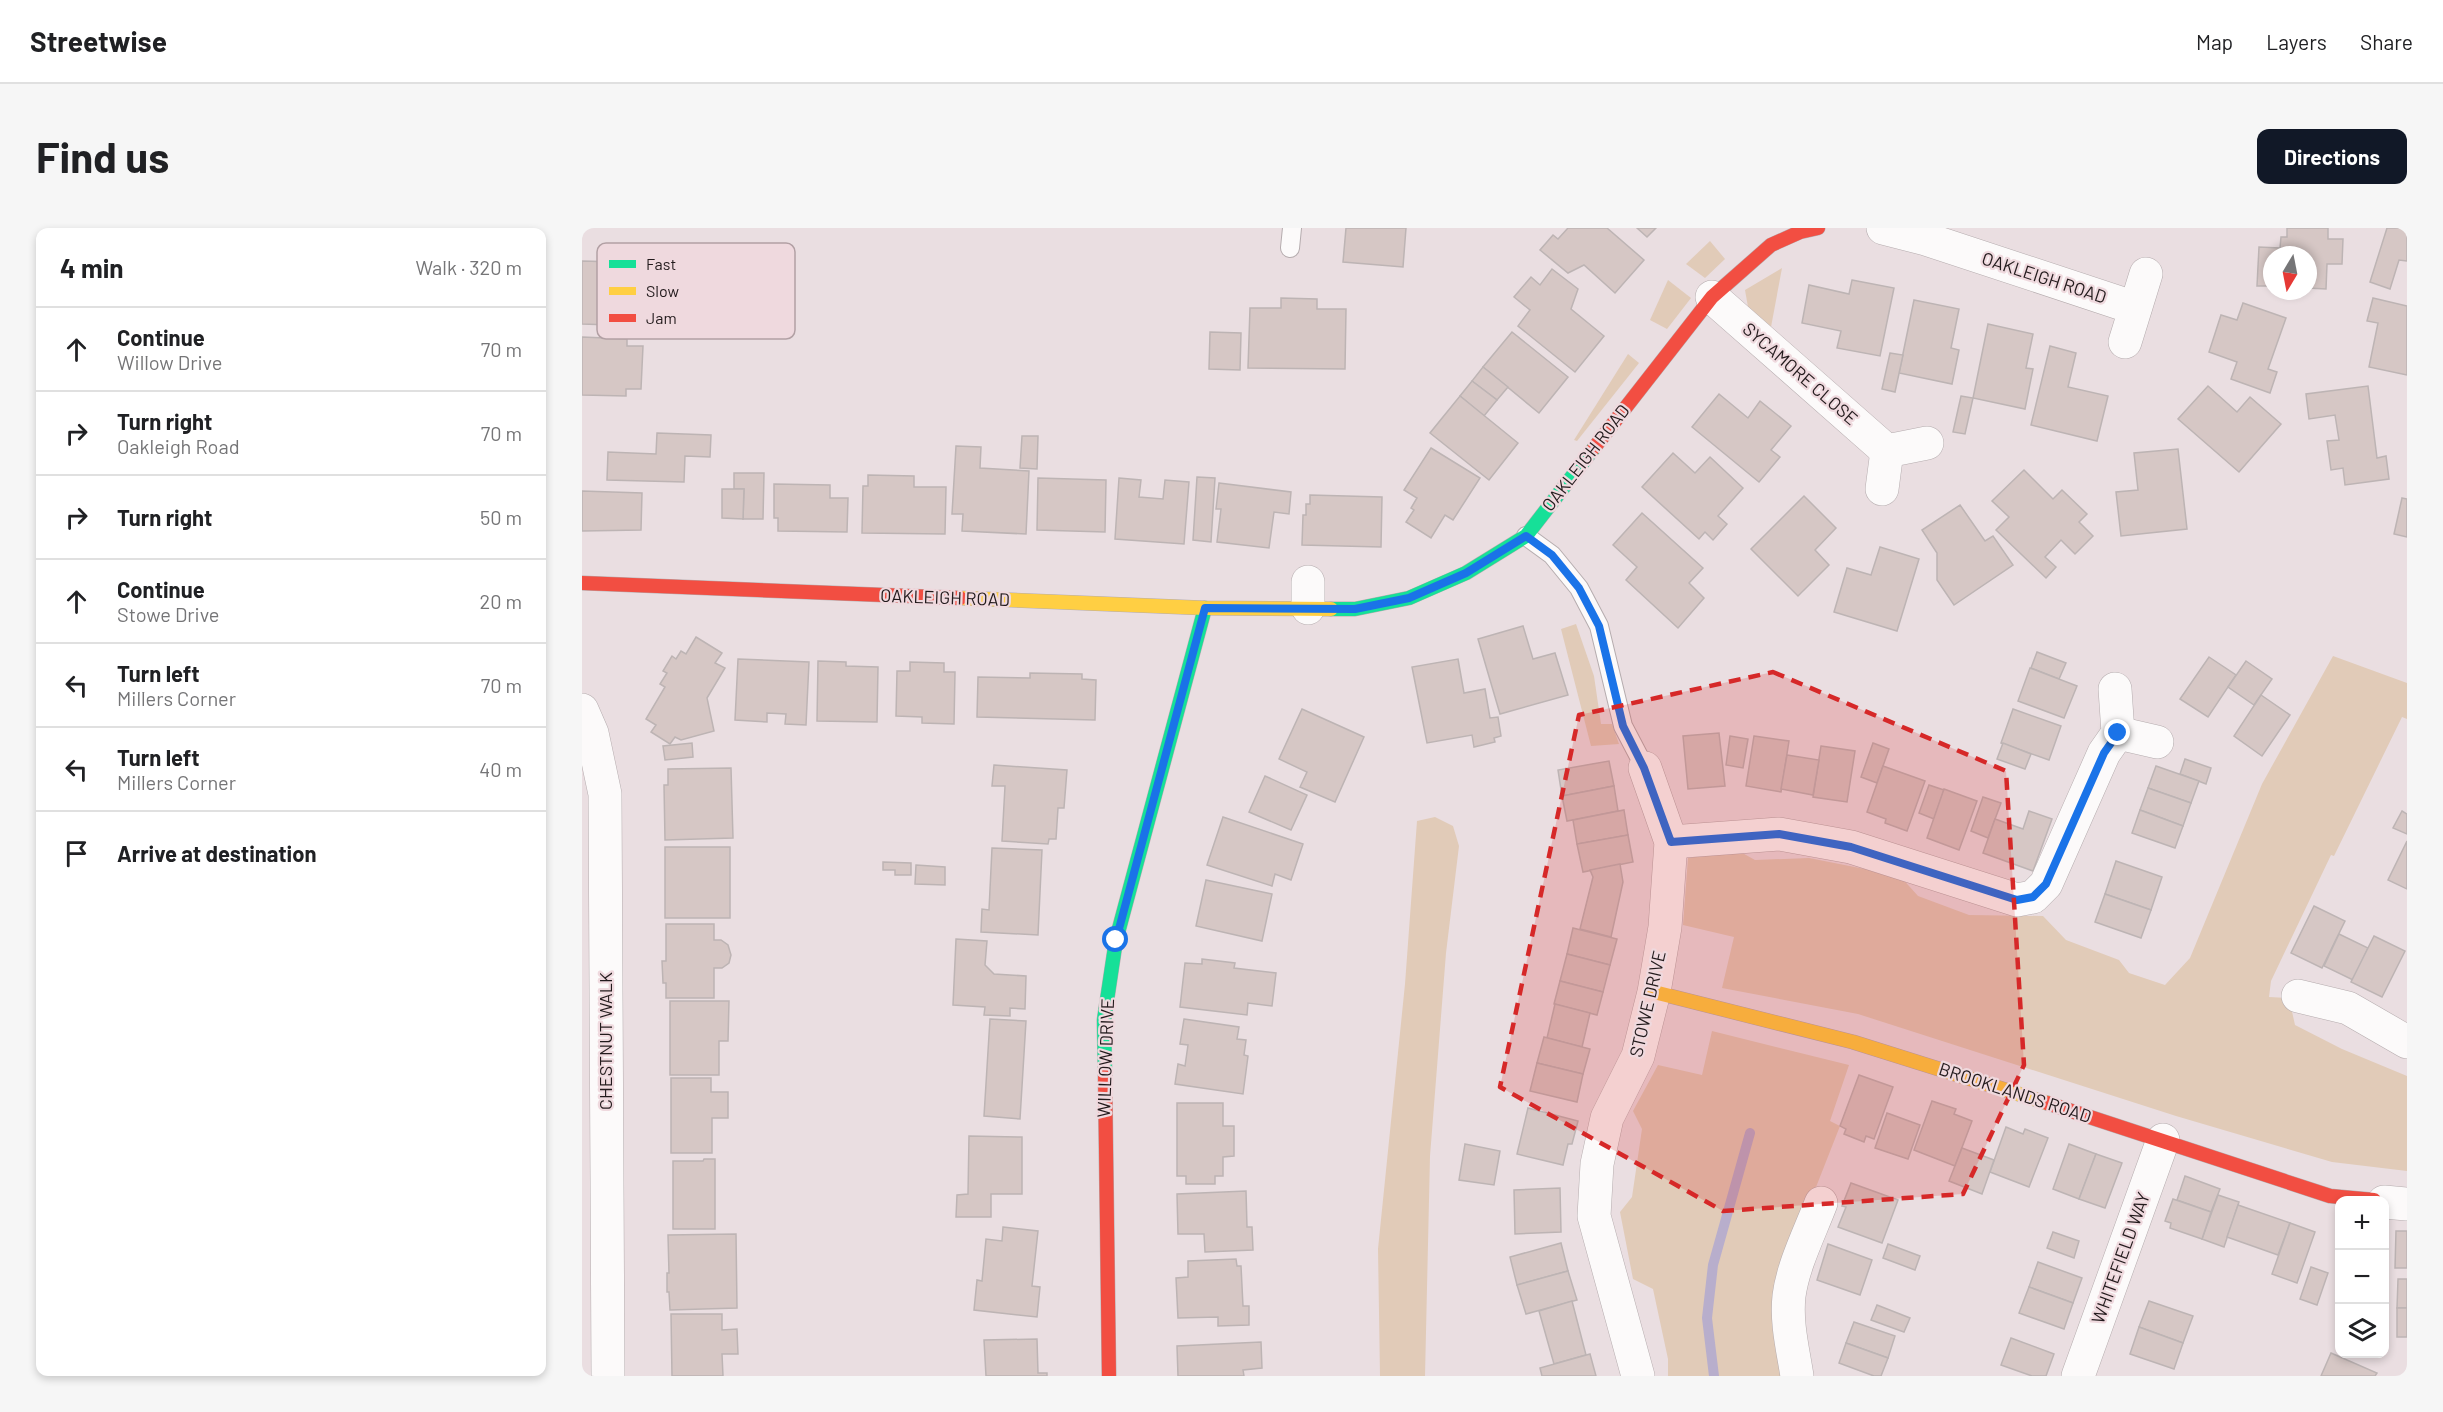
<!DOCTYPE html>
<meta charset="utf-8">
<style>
:root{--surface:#fff;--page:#f6f6f6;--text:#202124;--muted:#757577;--line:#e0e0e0;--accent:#111827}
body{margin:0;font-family:Barlow,sans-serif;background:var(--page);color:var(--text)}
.controls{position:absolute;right:18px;bottom:18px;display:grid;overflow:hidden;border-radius:12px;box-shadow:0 3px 9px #0003}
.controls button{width:54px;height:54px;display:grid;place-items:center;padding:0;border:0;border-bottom:2px solid var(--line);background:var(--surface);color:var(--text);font:30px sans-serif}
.compass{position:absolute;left:1681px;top:18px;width:54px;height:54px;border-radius:50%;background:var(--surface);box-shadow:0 3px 9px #0003;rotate:190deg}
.stop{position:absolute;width:18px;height:18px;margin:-14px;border:4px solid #1a73e8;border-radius:50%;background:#fff}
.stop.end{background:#1a73e8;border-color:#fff;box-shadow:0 2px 6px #0008}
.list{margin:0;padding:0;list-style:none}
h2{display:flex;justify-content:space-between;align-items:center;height:78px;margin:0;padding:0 24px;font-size:26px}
h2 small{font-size:20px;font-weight:400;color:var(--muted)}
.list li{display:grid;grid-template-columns:39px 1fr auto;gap:18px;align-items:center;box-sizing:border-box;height:84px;padding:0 24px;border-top:2px solid var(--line)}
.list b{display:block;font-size:22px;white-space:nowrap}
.list p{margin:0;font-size:20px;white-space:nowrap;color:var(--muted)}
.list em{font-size:20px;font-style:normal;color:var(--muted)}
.icon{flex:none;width:33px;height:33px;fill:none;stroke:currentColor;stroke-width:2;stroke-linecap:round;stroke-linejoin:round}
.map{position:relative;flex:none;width:1825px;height:1148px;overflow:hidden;border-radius:12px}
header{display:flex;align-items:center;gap:36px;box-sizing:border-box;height:84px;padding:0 30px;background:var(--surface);border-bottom:2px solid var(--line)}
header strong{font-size:28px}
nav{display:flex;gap:33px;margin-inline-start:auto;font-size:21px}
.intro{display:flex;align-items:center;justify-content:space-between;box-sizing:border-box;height:144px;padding:0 36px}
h1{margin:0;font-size:42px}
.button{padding:15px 27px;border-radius:12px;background:var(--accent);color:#fff;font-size:21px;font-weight:700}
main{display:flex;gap:36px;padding:0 36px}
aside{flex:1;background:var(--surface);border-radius:12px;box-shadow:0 3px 9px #0003}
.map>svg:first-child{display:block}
</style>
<header>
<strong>Streetwise</strong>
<nav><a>Map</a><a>Layers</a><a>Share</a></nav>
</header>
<div class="intro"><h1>Find us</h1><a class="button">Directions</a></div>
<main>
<aside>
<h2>4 min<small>Walk · 320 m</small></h2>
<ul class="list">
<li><svg class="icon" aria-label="ahead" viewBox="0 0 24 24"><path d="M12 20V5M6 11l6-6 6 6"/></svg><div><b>Continue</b><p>Willow Drive</p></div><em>70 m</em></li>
<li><svg class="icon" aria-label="right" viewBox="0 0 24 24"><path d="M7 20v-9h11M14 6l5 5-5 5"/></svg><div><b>Turn right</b><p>Oakleigh Road</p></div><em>70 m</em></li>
<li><svg class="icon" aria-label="right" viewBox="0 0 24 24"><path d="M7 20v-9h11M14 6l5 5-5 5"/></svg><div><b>Turn right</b></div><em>50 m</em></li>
<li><svg class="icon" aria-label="ahead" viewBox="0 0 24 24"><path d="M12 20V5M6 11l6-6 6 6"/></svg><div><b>Continue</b><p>Stowe Drive</p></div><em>20 m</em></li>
<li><svg class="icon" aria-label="left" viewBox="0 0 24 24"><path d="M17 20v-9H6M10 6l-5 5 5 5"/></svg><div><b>Turn left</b><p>Millers Corner</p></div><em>70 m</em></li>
<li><svg class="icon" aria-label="left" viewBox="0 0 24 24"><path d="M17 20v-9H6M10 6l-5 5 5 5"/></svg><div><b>Turn left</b><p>Millers Corner</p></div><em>40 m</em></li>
<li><svg class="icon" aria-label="arrive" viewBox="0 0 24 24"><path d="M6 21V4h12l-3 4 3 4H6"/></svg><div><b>Arrive at destination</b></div></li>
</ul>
</aside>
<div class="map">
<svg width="1825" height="1148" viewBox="0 0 1825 1148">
<rect width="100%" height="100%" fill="#eadee1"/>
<g fill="#e1cbb8">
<path d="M1128,13l15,18 -20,19 -19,-14z"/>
<path d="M1200,40l-11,59 -23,-20 -3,-17z"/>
<path d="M1086,52l23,18 -24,31 -17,-9z"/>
<path d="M1046,126l11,9 -62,78 -3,-1z"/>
<path d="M994,396l18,52 7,48h11l7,20 -28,2 -30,-117z"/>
<path d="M1751,428l74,27v36l-5,-2 -68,139 -3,-1 -60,126 -2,16 20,1 6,27 47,24 65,27v95l-75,-9 -156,-46 -318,-102 -136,-26 12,-51 -51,-12 5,-67 49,-8 18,10 54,-2 91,18 18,20 51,19 74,1 23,24 53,20 10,13 36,12 25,-27 72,-174z"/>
<path d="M853,589l18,9 6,20 -13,107 -16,203 -5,220h-45l-2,-127 27,-265 12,-163z"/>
<path d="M1130,803l137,34 -19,56 10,5 -33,84 -18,166h-121v-17l-15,-70 -20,-10 -13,-67 12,-15 10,-68 -9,-18 25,-46 44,10z"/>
</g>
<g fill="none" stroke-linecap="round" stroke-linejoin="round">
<path stroke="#b8aecc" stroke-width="10" d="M1132,1148l-7,-58 6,-53 37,-132"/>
</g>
<g fill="#d6c7c5" stroke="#bdb4b4" stroke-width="1.5">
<path d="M764,0h60l-3,39 -60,-5z"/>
<path d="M986,0h39l37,32 -29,33 -31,-28 -16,8 -28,-23 13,-15 5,4z"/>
<path d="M1055,0h19l-9,9z"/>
<path d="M1705,0h41v11h15l-1,25h-15l-1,25 -18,-1v-33h-36v31h-15l2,-39 21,1 1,-11h6z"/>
<path d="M1805,0h20v33l-8,-1 -9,29 -20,-7z"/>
<path d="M0,33l37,1v51h-9v12l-28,-1z"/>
<path d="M970,41l26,20 -7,20 33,27 -29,36 -57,-46 12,-16 -16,-13 17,-20 9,8z"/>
<path d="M1270,52l42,8 -14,68 -43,-8 4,-17 -39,-8 7,-38 40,9z"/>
<path d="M699,70l36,1v10h29l-1,60 -97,-1 2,-60h31z"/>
<path d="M1791,70l34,8v69l-38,-8 9,-44 -11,-2z"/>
<path d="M1332,72l45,9 -8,39 8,2 -7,34 -53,-11z"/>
<path d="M1661,75l43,15 -18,51 9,3 -7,21 -39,-14 6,-17 -28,-10 12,-37 16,5z"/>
<path d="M1406,96l45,10 -7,34 7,1 -8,40 -52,-11z"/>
<path d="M628,104l31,1 -1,37 -31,-1z"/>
<path d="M930,104l56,45 -29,36 -56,-46z"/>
<path d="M0,109l45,2v7h16l-2,43h-15v7l-44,-1z"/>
<path d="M1468,118l26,7 -8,34 40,9 -11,45 -66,-16z"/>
<path d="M1308,125l13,2 -8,37 -13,-3z"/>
<path d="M901,139l25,20 -11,13 -25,-19z"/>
<path d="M890,153l25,19 -13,16 -24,-20z"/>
<path d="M1626,158l29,26 13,-15 31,27 -42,48 -61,-53z"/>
<path d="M1786,158l9,72 9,-2 3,23 -44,6 -2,-17 -12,2 -4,-29 12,-1 -4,-25 -26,4 -3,-25z"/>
<path d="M1137,166l29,24 12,-17 31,25 -20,24 9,7 -21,25 -67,-55z"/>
<path d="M878,168l58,47 -29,37 -59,-47z"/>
<path d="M1379,168l12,2 -8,36 -12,-2z"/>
<path d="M75,205l54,2 -1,22 -25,-1 -1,26 -77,-2 1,-28 48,2z"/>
<path d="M440,208h16l-1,33 -17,-1z"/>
<path d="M374,218l25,1 -1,21 49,3 -3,63 -64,-3 1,-17h-11z"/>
<path d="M849,220l49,30 -27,42 -8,-5 -14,23 -25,-16 8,-12 -3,-2 6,-10 -13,-8z"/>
<path d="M1596,221l9,80 -66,7 -5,-44 22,-2 -4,-37z"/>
<path d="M1091,225l22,20 15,-16 33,31 -25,28 9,8 -14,16 -8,-8 -6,7 -57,-52z"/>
<path d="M1442,242l29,29 9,-9 25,24 -8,8 14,14 -18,18 -14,-14 -16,17 11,10 -10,11 -50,-48 13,-13 -17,-16z"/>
<path d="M152,245h30l-1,46h-20l1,-30h-10z"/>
<path d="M286,247l46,1v11h32l-1,47 -83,-1 1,-47h5z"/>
<path d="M615,249l18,1 -4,64 -18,-2z"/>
<path d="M456,250l68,2 -1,52 -68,-2z"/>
<path d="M537,250l22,2 -2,17 24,2 2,-19 24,2 -5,62 -69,-5z"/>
<path d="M637,255l72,9 -2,22 -15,-2 -5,36 -52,-6 4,-33h-5z"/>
<path d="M192,256l56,1v13h18l-1,34 -69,-1v-13h-4z"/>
<path d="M140,261h22l-1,30 -21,-1z"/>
<path d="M0,263l60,2 -1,37 -59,1z"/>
<path d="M728,267l72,2 -1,50 -79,-2 1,-30h3v-11h4z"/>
<path d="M1222,268l32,32 -21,22 14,15 -31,31 -47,-47z"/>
<path d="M1820,270l5,1v38l-13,-3z"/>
<path d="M1378,277l25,36 8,-5 20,29 -59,40 -17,-25v-27l-15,-23z"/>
<path d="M1060,285l61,55 -14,15 15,15 -26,30 -52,-48 11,-13 -24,-22z"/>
<path d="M1298,319l39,12 -22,72 -63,-19 13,-44 24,7z"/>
<path d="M941,398l10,33 22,-6 13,42 -68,19 -22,-75z"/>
<path d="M114,409l26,16 -7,10 10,5 -18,30 7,33 -33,9 -6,-3 -5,7 -19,-12 5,-7 -10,-6 19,-32 -5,-3 7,-11 -4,-2 9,-15 4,3 5,-8 5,3z"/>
<path d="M1455,424l29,11 -7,16 -28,-11z"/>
<path d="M1627,429l27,18 -28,42 -28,-18z"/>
<path d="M156,431l71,3 -3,63 -21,-1 1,-10 -19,-1v9l-32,-2z"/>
<path d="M876,431l6,34 21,-4 5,29 8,-1 3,19 -7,2 1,4 -21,5 -2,-12 -45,8 -15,-76z"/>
<path d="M236,433l28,1v4l32,1 -1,55 -60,-1z"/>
<path d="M1664,433l26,18 -18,26 -26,-18z"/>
<path d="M328,434l34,1v9h11l-1,52 -32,-1v-6l-26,-1 1,-45h13z"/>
<path d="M1448,440l47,18 -13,32 -46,-17z"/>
<path d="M448,445l52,1v5l14,1 -1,40 -118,-3 1,-40 52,1z"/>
<path d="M1679,467l29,20 -28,41 -28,-20z"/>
<path d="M720,481l62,28 -29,65 -35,-15 7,-15 -28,-13z"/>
<path d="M1431,481l48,17 -12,34 -48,-17z"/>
<path d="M1137,505l6,53 -37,3 -5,-53z"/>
<path d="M1148,508l18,3 -5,29 -17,-3z"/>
<path d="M1172,508l35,5 -8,51 -35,-6z"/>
<path d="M110,515l1,14 -28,3 -2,-14z"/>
<path d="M1291,515l16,6 -12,34 -16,-6z"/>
<path d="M1421,515l28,11 -6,15 -28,-10z"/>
<path d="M1239,518l34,5 -8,51 -34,-5z"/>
<path d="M1205,527l32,5 -6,35 -32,-6z"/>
<path d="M1603,531l26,9 -5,16 -26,-10z"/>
<path d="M1027,533l5,25 -52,10 -4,-26z"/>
<path d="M412,537l73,5 -3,38h-6l-2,31h-7l-1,5 -46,-3 3,-55h-13z"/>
<path d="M1301,538l42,15 -18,50 -22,-8 1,-4 -19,-7z"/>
<path d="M1574,538l43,15 -8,22 -43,-15z"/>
<path d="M149,540l2,70 -68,2 -1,-55h4v-16z"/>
<path d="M683,548l42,19 -16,35 -42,-18z"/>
<path d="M1347,557l15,5 -10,29 -15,-6z"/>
<path d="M1032,558l4,25 -51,10 -5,-25z"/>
<path d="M1566,560l43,15 -8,23 -43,-16z"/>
<path d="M1362,561l33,12 -18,49 -32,-12z"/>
<path d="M1401,569l18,6 -13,35 -17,-7z"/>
<path d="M1042,582l4,25 -51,9 -4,-24z"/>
<path d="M1558,582l43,16 -8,22 -43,-15z"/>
<path d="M1447,583l23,8 -19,52 -50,-18 12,-34 28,10z"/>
<path d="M1820,583l5,3v20l-14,-6z"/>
<path d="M641,589l80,27 -12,36 -16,-6 -3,12 -65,-21z"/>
<path d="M1046,607l5,27 -50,10 -6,-28z"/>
<path d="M1825,613v48l-19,-9z"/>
<rect x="83" y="619" width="65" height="71"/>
<path d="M410,620l50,2 -4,85 -57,-3 1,-23 7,1z"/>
<path d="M1534,633l46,16 -11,33 -46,-16z"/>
<path d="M301,634l28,1v12h-16v-5h-12z"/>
<path d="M1038,636l3,18 -12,55 -31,-8 13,-52 -3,-7z"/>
<path d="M334,637l29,2v18l-30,-1z"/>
<path d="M624,652l66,14 -10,47 -66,-15z"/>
<path d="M1523,666l46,16 -10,28 -46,-16z"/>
<path d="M1732,678l31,15 -23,47 -31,-15z"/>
<path d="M84,696h48v16h7l7,5 3,10 -2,8 -7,5h-8v30h-48v-15h-3l-1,-22h4z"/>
<path d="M991,700l44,11 -7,26 -43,-11z"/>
<path d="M1757,706l29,14 -15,32 -29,-14z"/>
<path d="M1792,708l31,15 -23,46 -31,-15z"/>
<path d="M374,711l31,2 -2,24 9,9 32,2 -1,33 -15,-1v8l-26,-1 1,-8 -32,-2z"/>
<path d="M985,726l43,11 -7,27 -43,-11z"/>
<path d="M620,731l33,4 -1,5 42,5 -4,33 -24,-3 -1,12 -67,-8 5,-44 17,1z"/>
<path d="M978,753l43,11 -6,23 -43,-11z"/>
<path d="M88,773h59l-1,40h-9v34h-49z"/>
<path d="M973,776l35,9 -8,34 -35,-9z"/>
<path d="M408,791l36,2 -6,98 -36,-3z"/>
<path d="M602,791l55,8 -2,12 9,1 -2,15 4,1 -5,38 -68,-10 3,-20 7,2 3,-21 -8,-1z"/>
<path d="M962,809l46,12 -7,25 -46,-11z"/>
<path d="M955,835l46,11 -6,28 -47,-11z"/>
<path d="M1277,847l34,12 -19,52 -8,-3 -2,6 -20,-8 2,-5 -6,-3z"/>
<path d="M89,850h40v14h17v26h-16v35h-41z"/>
<path d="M1350,873l24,8 -2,5 18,7 -17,45 -41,-16z"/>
<path d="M595,875h46v23h11v30l-11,1v19h-8v8h-29v-8h-9z"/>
<path d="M946,880l50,13 -6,23h-4l-5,21 -46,-11z"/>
<path d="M1305,885l33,12 -12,34 -33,-11z"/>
<path d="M1424,899l17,7 2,-5 23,9 -19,49 -39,-15z"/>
<path d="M387,908l53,1v57h-31v23h-35l1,-22 11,-1z"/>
<path d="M883,916l35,7 -6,34 -35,-5z"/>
<path d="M1487,916l27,10 -17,45 -26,-10z"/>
<path d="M1380,920l32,12 -12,34 -33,-13z"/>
<path d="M1514,926l26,9 -17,45 -26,-9z"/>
<path d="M122,931h11v70h-42v-68h30z"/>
<path d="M1603,948l35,13 -9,23 -34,-12z"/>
<path d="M1269,955l47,17 -16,43 -44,-16 8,-20 -4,-1z"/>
<path d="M978,960l1,44 -46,2 -1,-44z"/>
<path d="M664,963l1,36h5l1,23 -48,2 -1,-18h-26l-1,-40z"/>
<path d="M1636,967l21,7 -15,45 -22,-8z"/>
<path d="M1591,971l38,13 -9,27 -32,-11 1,-5 -6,-2z"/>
<path d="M1656,977l52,18 -12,32 -51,-18z"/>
<path d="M1708,995l25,9 -18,51 -25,-9z"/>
<path d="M421,999l35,4 -6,55 8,1 -3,30 -63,-7 3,-30 5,1 4,-42 16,2z"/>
<path d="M1814,1003h11v37h-12z"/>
<path d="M1471,1004l26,9 -5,17 -27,-10z"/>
<path d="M154,1006l1,74 -67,2 -1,-18h-2v-19h2l-1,-38z"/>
<path d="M979,1015l7,28 -51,14 -7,-28z"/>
<path d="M1246,1016l44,16 -12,35 -43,-15z"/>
<path d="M1306,1016l32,12 -5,14 -32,-12z"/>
<path d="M654,1031l1,7h4l2,40h6v19l-31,1v-9l-40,1 -2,-40 12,-1v-16z"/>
<path d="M1456,1034l44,16 -9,25 -44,-16z"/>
<path d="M1729,1039l17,6 -11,32 -17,-6z"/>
<path d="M986,1043l9,29 -51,14 -9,-29z"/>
<path d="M1816,1051h9v29h-10z"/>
<path d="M1447,1059l44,16 -9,26 -45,-16z"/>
<path d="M990,1073l14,54 -32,9 -15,-53z"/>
<path d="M1567,1073l44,15 -10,27 -44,-16z"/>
<path d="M1295,1077l33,13 -6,14 -33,-12z"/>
<rect x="1815" y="1080" width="10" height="29"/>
<path d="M89,1086h51v16l15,-1 1,25h-16l1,22h-51z"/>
<path d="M1272,1094l41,14 -7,22 -42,-15z"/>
<path d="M1557,1099l44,16 -9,26 -44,-15z"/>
<path d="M1429,1110l43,16 -8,22h-14l-31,-11z"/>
<path d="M455,1111l1,34h9v3h-61l-2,-36z"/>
<path d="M679,1114l1,26 -19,2 1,6h-66l-1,-30z"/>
<path d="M1264,1115l42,15 -7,18h-7l-35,-13z"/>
<path d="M1749,1125l46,20 -2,3h-54z"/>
<path d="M1008,1126l6,22h-54l-2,-8z"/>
</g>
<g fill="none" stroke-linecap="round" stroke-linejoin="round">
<g stroke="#b5acae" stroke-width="20">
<g id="lane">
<path d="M708,20l2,-20"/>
<path d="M944,308l26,19 27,33 20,38 24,100 22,42"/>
</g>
</g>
<g stroke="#b5acae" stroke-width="34">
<g id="street">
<path d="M1301,0l43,11 209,69"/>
<path d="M1130,69l175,154"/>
<path d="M1543,114l21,-68"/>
<path d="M1300,261l5,-38 40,-8"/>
<path d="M726,354v26"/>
<path d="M0,482l10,23 13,61 3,582"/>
<path d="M1536,505l39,9"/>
<path d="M1089,614l108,-8 72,13 166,53 16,-3 13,-13 58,-131 14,-20 -3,-44"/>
<path d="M1716,768l50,12 59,34"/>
<path d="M1802,974l23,2"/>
<path d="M1056,1148l-44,-160 3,-52 10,-46 31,-62 16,-64 11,-65 6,-85 -26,-74"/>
<path d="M1215,1148c-4,-26 -11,-53 -8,-80 4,-31 21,-64 32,-93"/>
<path d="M1496,1148l85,-236"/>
</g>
</g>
<g stroke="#b5acae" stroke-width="15">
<g id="fast">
<path d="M749,381h24l54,-11 57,-25 60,-37 68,-88"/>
<path d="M523,845l-1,-53 12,-80 89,-332"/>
</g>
</g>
<g stroke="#b5acae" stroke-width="15">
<g id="slow">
<path d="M378,370l245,10 126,1"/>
<path d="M1072,764l199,50 194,61"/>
</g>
</g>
<g stroke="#b5acae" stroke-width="15">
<g id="jam">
<path d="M1012,220l118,-151 59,-52 29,-13 18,-4"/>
<path d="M0,355l378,15"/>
<path d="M523,845l4,303"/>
<path d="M1465,875l283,93 44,4"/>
</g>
</g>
<use href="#lane" stroke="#fcfafa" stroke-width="18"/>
<use href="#street" stroke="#fcfafa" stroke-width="33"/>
<use href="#fast" stroke="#16e098" stroke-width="14"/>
<use href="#slow" stroke="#ffcf43" stroke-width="14"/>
<use href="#jam" stroke="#f24e42" stroke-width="14"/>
</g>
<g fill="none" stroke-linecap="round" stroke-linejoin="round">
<path stroke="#1a73e8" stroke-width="8" d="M534,712l89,-332 150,1 54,-11 57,-25 60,-37 26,19 27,33 20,38 24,100 21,42 27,74 108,-8 72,13 166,53 16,-3 13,-13 58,-131 14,-20"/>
</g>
<path fill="#d62828" fill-opacity="0.2" stroke="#d62828" stroke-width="4.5" stroke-dasharray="12 8" stroke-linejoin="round" d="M1191,444l233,99 18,294 -61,129 -240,17 -223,-124 79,-372z"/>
<g text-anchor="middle" stroke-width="4.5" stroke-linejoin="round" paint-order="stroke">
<g font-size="18" fill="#221a1c" stroke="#efd9de">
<text transform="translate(1462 50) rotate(18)" y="6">OAKLEIGH ROAD</text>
<text transform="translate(1218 146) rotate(41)" y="6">SYCAMORE CLOSE</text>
<text transform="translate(1004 230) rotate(-52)" y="6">OAKLEIGH ROAD</text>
<text transform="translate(363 370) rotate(2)" y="6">OAKLEIGH ROAD</text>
<text transform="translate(1066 776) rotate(-77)" y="6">STOWE DRIVE</text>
<text transform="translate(24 813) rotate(-90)" y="6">CHESTNUT WALK</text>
<text transform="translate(524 830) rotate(-88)" y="6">WILLOW DRIVE</text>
<text transform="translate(1433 865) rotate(18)" y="6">BROOKLANDS ROAD</text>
<text transform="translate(1539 1030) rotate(-70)" y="6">WHITEFIELD WAY</text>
</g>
</g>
<rect x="15" y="15" width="198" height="96" rx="9" fill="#efd9de" stroke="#b2a0a4" stroke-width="1.5"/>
<rect x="27" y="32" width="27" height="8" fill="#16e098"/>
<rect x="27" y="59" width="27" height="8" fill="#ffcf43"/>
<rect x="27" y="86" width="27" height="8" fill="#f24e42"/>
<g font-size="16" fill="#221a1c">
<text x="64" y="42">Fast</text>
<text x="64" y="69">Slow</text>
<text x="64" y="96">Jam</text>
</g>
</svg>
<div class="controls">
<button>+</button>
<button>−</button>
<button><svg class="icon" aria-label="layers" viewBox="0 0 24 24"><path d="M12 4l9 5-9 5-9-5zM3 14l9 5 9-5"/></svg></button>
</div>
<svg class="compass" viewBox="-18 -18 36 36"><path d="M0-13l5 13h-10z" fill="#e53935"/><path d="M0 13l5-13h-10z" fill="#757577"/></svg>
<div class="stop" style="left:534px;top:712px"></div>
<div class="stop end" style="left:1536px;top:505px"></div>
</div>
</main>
